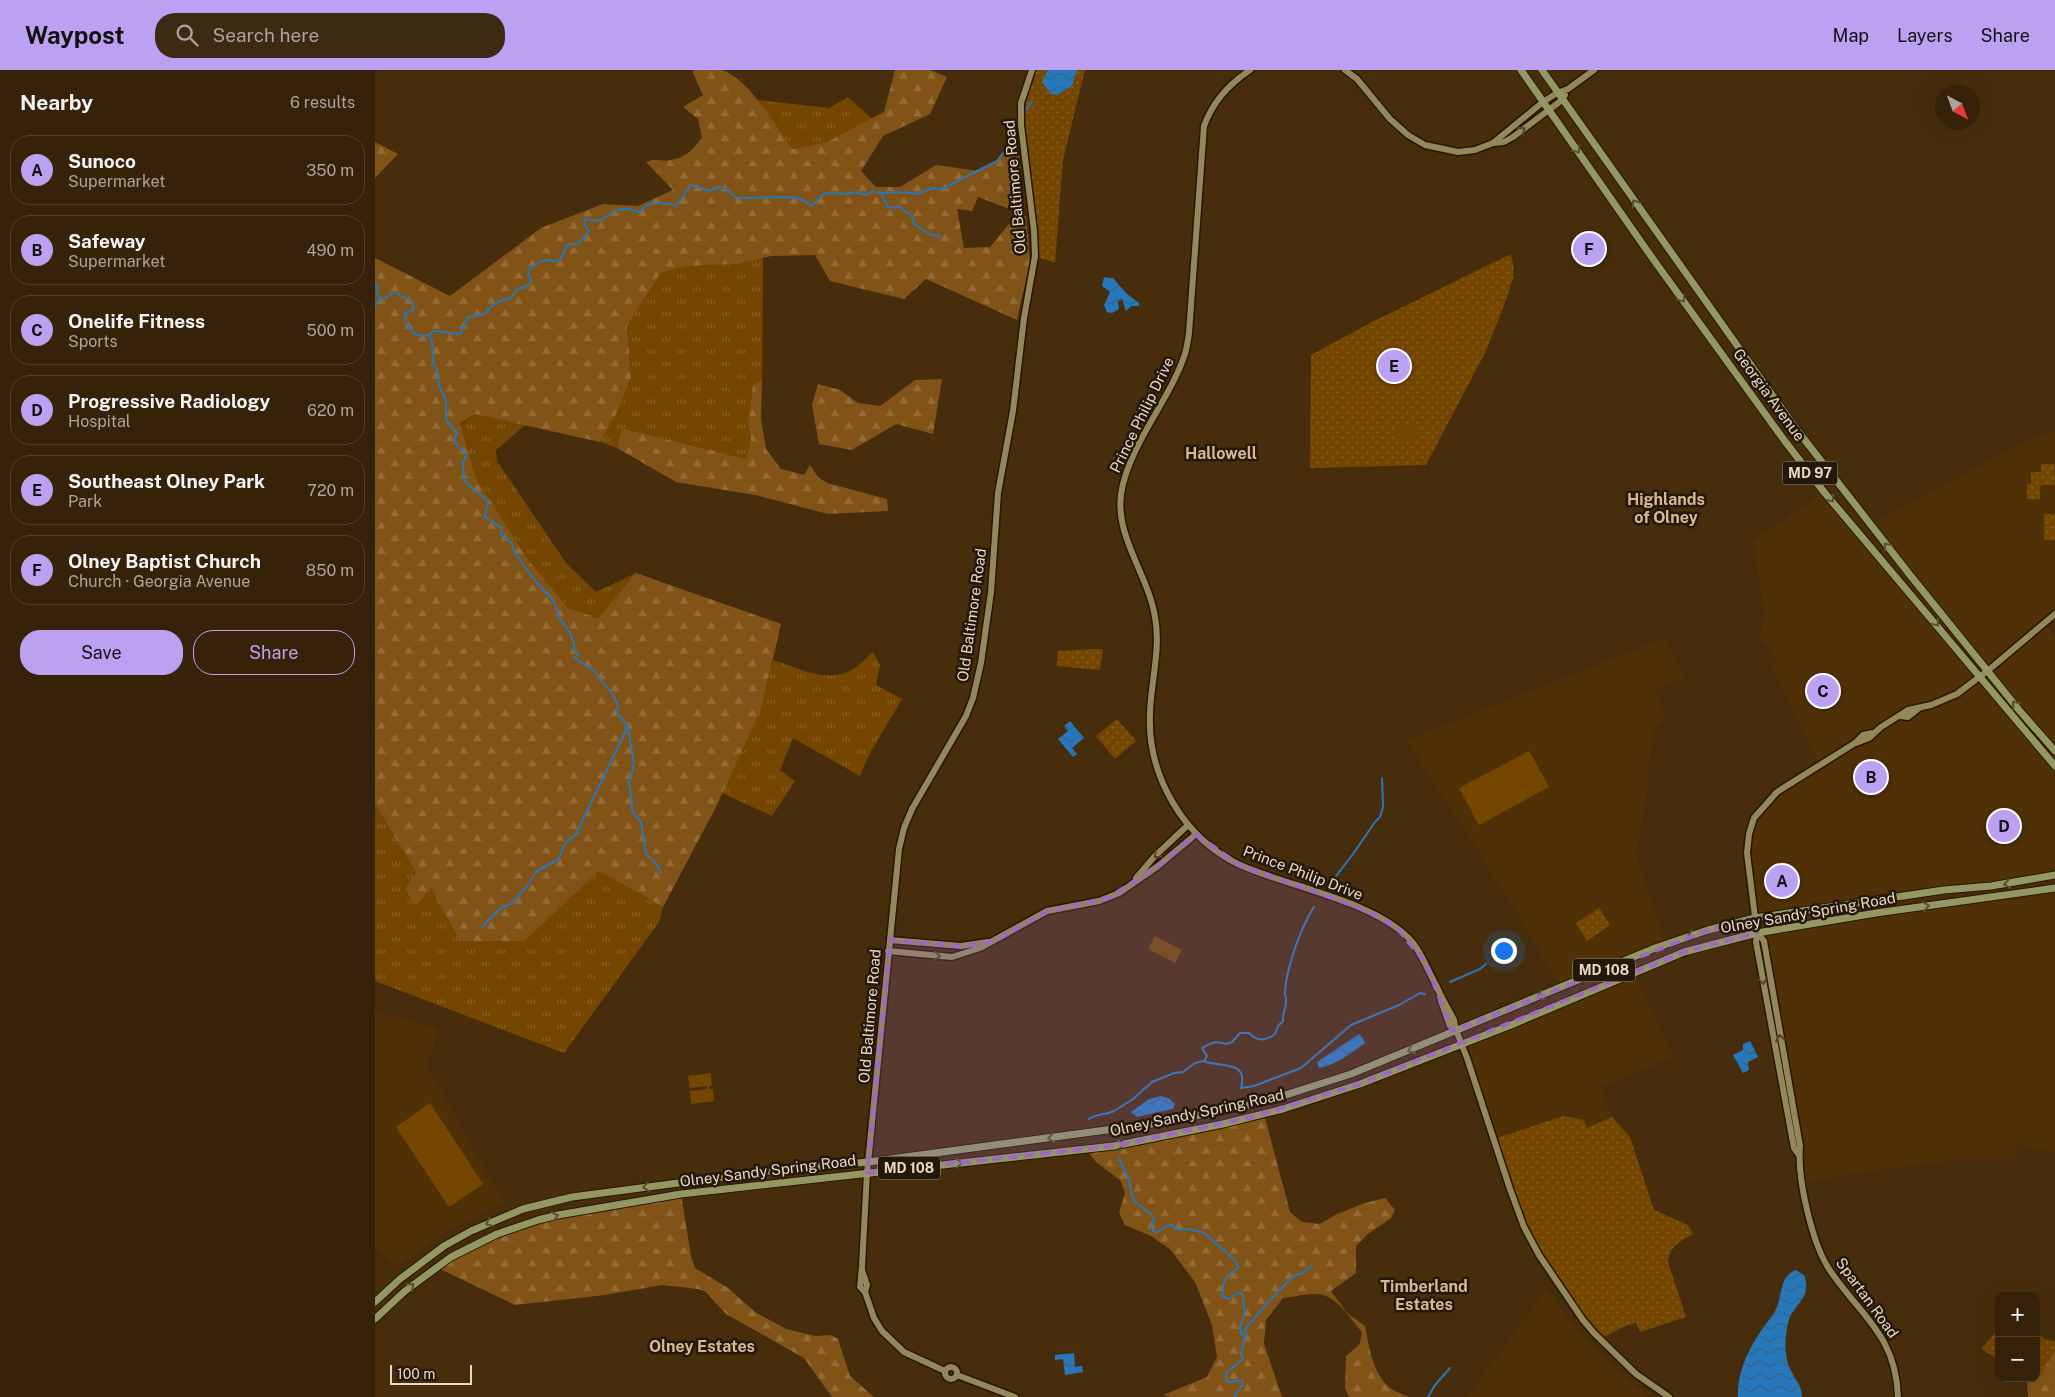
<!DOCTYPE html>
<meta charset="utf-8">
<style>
:root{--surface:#352209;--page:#3d2a12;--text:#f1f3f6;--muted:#aaa49c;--line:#4f3f2a;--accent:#bca0f2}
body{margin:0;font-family:"Public Sans",sans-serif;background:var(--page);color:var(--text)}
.controls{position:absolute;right:15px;bottom:15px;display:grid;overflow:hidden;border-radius:10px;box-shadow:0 5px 20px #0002}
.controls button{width:45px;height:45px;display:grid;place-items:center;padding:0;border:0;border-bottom:1px solid var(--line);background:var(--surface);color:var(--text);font:25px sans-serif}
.compass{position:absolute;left:1560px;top:15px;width:45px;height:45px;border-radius:50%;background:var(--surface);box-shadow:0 5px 20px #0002;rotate:139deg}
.scale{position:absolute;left:15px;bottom:12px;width:82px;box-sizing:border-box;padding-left:5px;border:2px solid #e8d7c6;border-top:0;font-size:14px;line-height:18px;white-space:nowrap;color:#e8d7c6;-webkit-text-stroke:4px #24180b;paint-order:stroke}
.you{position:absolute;left:1128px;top:880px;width:18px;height:18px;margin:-12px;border:4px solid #fff;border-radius:50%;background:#1a73e8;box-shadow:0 0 0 8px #1a73e833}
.badge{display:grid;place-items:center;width:32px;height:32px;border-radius:50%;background:var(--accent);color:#111;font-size:16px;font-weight:700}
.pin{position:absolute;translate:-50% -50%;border:2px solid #fff;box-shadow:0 1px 5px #0006}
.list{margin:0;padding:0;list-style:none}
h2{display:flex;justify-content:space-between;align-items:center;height:65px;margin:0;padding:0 20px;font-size:21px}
h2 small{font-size:16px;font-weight:400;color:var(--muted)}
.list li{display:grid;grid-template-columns:32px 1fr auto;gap:15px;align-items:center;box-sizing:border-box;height:70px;margin:0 10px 10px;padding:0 10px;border:1px solid var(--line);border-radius:20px}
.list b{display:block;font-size:19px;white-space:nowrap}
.list p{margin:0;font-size:16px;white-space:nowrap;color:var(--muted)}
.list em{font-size:16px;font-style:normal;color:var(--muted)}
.actions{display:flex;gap:10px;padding:15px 20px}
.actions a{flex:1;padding:11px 0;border:1px solid var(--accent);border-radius:20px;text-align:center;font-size:18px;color:var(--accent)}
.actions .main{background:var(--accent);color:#111}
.icon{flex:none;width:28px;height:28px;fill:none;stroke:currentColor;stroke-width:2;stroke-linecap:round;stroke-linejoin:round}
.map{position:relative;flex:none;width:1680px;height:1327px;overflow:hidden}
header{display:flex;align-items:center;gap:30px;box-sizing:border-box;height:70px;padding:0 25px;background:var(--accent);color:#111}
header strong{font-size:24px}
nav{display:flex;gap:28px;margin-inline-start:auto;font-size:18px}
.search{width:350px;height:45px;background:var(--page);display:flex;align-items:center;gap:12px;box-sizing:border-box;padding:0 18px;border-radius:20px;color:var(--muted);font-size:19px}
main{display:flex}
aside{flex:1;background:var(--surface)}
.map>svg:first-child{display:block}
</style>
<header>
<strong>Waypost</strong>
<div class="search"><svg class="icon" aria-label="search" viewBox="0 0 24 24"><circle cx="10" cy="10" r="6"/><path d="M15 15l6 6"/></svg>Search here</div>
<nav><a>Map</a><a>Layers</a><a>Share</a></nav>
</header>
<main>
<aside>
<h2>Nearby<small>6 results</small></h2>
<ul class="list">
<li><span class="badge">A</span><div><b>Sunoco</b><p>Supermarket</p></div><em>350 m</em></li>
<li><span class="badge">B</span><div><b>Safeway</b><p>Supermarket</p></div><em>490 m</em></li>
<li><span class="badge">C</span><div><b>Onelife Fitness</b><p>Sports</p></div><em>500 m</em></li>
<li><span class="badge">D</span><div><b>Progressive Radiology</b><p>Hospital</p></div><em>620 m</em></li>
<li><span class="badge">E</span><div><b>Southeast Olney Park</b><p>Park</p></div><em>720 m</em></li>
<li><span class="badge">F</span><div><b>Olney Baptist Church</b><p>Church · Georgia Avenue</p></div><em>850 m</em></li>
</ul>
<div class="actions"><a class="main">Save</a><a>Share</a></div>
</aside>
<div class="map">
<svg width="1680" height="1327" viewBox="0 0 1680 1327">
<defs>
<pattern id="grass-tufts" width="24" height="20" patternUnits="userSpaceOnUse" patternTransform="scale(1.25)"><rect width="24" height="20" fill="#744600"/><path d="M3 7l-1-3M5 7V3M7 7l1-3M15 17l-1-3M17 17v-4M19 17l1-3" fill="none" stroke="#886024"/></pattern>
<pattern id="forest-firs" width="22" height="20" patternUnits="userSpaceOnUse" patternTransform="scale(1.25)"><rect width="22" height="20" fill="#825316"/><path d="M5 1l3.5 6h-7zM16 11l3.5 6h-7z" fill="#946b36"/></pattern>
<pattern id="park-dots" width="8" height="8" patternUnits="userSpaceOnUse" patternTransform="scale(1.25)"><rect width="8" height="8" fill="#744600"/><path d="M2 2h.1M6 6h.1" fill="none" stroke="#886024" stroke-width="1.8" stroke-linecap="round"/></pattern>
<pattern id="water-waves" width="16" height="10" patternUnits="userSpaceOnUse" patternTransform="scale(1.25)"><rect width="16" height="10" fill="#2778ba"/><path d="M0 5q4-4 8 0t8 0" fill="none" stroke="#336287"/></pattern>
</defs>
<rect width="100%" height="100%" fill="#472d0c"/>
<g fill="#503107">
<path d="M1680,362v182l-11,9 11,15v113l-185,-226 150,-81 15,-7z"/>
<path d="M1449,422l231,274v109l-300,43 -8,-65 7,-35 14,-18 51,-35 -47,-99 7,-3 -19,-25 5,-24 -13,-72z"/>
<path d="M1290,568l19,38 -30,14 12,29 -6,4 -6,9 -7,46v14l-10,55 1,17 29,80 -107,45 -24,-45 -35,-57 -94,-147z"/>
<path d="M1680,818v265l-40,-10v16l-61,1 -90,12 -61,10 -46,-249z"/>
<path d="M1259,903l40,84 -74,30 12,30 -25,11 -24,-12 -69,23 -33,-94z"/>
<path d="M0,941l63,18 -6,22 -8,10 80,142 -54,26 -53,38 -22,-20z"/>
<path d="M1171,1220l35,44 23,25 45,38h-182z"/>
</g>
<g fill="url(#grass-tufts)">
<path d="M473,27l24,22 -45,23 -34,7 -35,-49 71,8z"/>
<path d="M388,188l-1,123 -9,5 -5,38 3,16 -5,19 -123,-31 -6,20 -17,-6 19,-33 12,-32 -4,-51 34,-53 26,-7 52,-2z"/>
<path d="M100,344l50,11 -29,25 1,11 69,102 30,29 40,-19 -38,45 -30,-10 -41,-50 -51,-80 -16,-53z"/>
<path d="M498,582l7,13 -4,20 26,14 -33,56 -9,21 -67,-38 -13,32 15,11 -23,35 -50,-23 39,-83 12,-50c22,7 49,21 72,13 10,-3 20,-14 28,-21z"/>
<path d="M0,734l41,68 -11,17 11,16 15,-17 94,53 74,-70 64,36 -4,15 -95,131 -189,-72z"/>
</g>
<g fill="url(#forest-firs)">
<path d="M319,0c8,0 19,0 27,0 26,6 56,58 72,79l34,-7 57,-30 11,-42h35l17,7 -17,37 -47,22 -22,35 15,16h24l36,-22 43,6 18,-10 6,-8 4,-2 8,-30 9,86 -17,1 -29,-11 -6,14 -15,-2 7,39 26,-1 24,-29 12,-2 4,46 -13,58 -91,-41 -22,20 -74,-18 -15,-26 -44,1 -32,8 -52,2 -26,7 -34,53 4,51 -12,32 -19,33 -125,-28 -15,10 16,54 51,80 41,50 30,10 38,-45 145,51 -20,86 -46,99 -52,98 -64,-36 -74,70h-65l-29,-53 -15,18 -11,-17 11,-17 -41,-68v-546l75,38 91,-68 62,-24 35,2 35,-16 -27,-28c11,-5 14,0 24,-2 16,-2 22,-10 32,-22l-4,-19 -15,-12 20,-12 -10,-22z"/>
<path d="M0,72l23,12 -23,24z"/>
<path d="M567,309l-9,55 -37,-10 -44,26 -33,-6 -7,-39 6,-21 22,6 18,13 22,3 35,-26z"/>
<path d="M387,311l-1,39 5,29 15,20 23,6 6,-10 8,12 9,6 60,16 1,12 -60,3 -73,-19 -79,-13 -59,-34 5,-20 124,31 5,-19 -3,-16 5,-39z"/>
<path d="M889,1044l26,98 12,10 18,2 17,-10 28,-11 20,-5 10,12 -4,8 -23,16 -12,12v27l-25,18 16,22 18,13c4,20 7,45 23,60 5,5 14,8 21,11h-60l-4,-9 1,-32 14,-12 2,-12c-10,-11 -21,-30 -36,-36 -12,-5 -31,1 -43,2l-17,22 -2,24 18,53h-112l-7,-2 44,-18 10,-20 -5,-32 -17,-43 -25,-33 -19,-13 -26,-11 -6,-12 6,-20 -5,-13 -24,-18 -10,-13z"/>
<path d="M306,1124l10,62 4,12 33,20 27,24 31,17 29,7 16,-1 7,4 12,37 24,21h-42l-28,-39 -78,-44 -20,-22 -8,-3 -36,-4 -57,10 -90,10 -79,-38 85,-42z"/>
<path d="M1680,1280v47h-27l-1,-19 8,4z"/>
</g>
<g fill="url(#park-dots)">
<path d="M657,0h53l-22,90 -8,103 -20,-7 -14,-131 4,-35z"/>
<path d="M1136,184l3,15 -1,9 -7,22 -20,51 -60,114 -116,3 1,-113 59,-32z"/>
<path d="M1666,394h13l1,21h-15v14h-13v-15h4v-12h10z"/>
<rect x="1669" y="444" width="11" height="26"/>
<path d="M720,579h8l-3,21 -43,-4 1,-15z"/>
<path d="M742,649l19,22 -21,18 -19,-23z"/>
<path d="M1224,838l11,17 -23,16 -11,-18z"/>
<path d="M1188,1046l21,4 3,8 25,-11 18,20 24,73 34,15 5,9c-12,7 -24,12 -25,28l18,55 -46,15 -4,-9 -13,4 -23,12 -17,-19 -59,-93 -30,-88z"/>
<path d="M1624,1257v33l-17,-11z"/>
<path d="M1661,1263l9,6 10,2v9l-20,32 -8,-4h9z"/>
</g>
<g fill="#744600">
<path d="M1019,354h24v14l-24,-1z"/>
<path d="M1154,681l20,36 -70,38 -20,-37z"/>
<path d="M780,866l27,14 -7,13 -27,-14z"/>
<path d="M336,1003l1,13h-3l1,3h3l1,12 -23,3 -1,-13 17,-2v-3l-17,2 -2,-12z"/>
<path d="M55,1033l53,81 -34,23 -53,-80z"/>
</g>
<g fill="url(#water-waves)">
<path d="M673,0h29l-5,16 -15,9 -6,-1 -9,-12z"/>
<path d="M729,207l9,1 13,15 13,10v3h-8l-5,5 -4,-12 -4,2 1,8 -7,4 -5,-1 -3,-7 6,-13 -8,-6z"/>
<path d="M695,651l14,17 -12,10 5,6 -4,3 -15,-18 10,-8 -4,-5z"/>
<path d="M984,964l3,3 3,6c-14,10 -29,22 -46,25l-2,-6z"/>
<path d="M1375,971l8,16 -10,5 1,8 -6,3 -10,-18 10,-5v-6z"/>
<path d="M786,1026l9,3 5,5 -2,5 -36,8 -6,-5 18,-13z"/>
<path d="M1421,1200l8,5c9,24 -11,28 -16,48 -3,13 -4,31 1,43 4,12 13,18 13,31h-64c-1,-25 11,-49 25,-69 4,-6 10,-12 13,-19 7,-14 3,-33 20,-39z"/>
<path d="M699,1283l1,14 7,-1 1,6 -18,3 -2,-16 -8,1v-5z"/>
</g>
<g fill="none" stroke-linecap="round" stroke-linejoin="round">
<g stroke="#2778ba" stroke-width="2">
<path d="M651,40l6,-9"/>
<path d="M506,123l7,14 6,1 5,-2 15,12 -1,5c9,6 15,12 27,14"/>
<path d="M0,213l3,3 -1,7 3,5 4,1 10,-7 18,10 2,8 -9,3c-2,15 16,32 29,18l26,3 8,-17 17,-3c4,-8 16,-15 26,-16l7,-10h6l7,-6 -3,-10c5,-5 11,-12 19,-12 6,1 7,2 13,0l8,-16h10l11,-13 -5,-7 1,-5 15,2c13,-10 22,-16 39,-9 11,-13 23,-9 38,-7l14,-20 19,6 8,-4 8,2 10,9 58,-1 11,4 6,5c4,-3 9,-9 13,-12 9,-4 20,3 30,-2l12,3 7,-4 8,2 23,-1 13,2 16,-6 9,1 55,-28 6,-8 4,-2 10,-32"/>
<path d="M0,236l5,-8"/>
<path d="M54,266l3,5 1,21 4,7 2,17 7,14v20l11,13 -3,7 4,7 9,7 -4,8 1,19 24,20 -3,16 17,11 -1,7 10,7 4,11 9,13 12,16 17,18 7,19 10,14 4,11v6l4,4 -3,4 19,13 19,24 5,11 -1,7 11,13 -53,110c-10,3 -13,14 -16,23l-22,12 -10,15 -16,18 -9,3 -20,20"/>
<path d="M253,656l6,38 -5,19 3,19v9l9,11 5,32 10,9 5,10"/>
<path d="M955,814l23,-30 22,-32 5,-5 3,-10 -1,-29"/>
<path d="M1075,912l30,-13 6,-5"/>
<path d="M829,991c15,7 45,-2 37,27l13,-2 47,-18 50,-43 48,-20 21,-12 5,1"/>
<path d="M714,1049c7,-5 16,-4 25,-8l19,-12 19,-17 22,-9 9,-1 12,-9 9,-2 3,-5 -5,-8c10,-5 13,-8 24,-4l6,-2 8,-9h9c9,9 16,8 26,1l3,-8 5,-5c-1,-7 3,-12 3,-19 1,-4 -2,-7 -1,-11 2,-25 16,-64 29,-84"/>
<path d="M744,1088l10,22 2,12 4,10 16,12 3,5 -3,9 5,5 12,-8h5l3,5 13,-1 15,4 32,28 2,7c-13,9 -15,11 -16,28l6,3 11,-7 4,4 2,16 -5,15 1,7 4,2 -4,18 2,5 -17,14v7l4,2 12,-2 1,4 -8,11v2"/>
<path d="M870,1266l1,-8 26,-30 21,-22 10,-3 9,-8"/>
<path d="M1053,1327l7,-12 15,-17"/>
</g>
<g stroke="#291600" stroke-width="9">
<g id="secondary">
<path d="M875,0c-21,14 -37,31 -46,56l-15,207c-1,7 -2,14 -4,21 -15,45 -50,83 -62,130 -13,48 25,88 32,133 6,31 -4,64 -5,96 -3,62 33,125 90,152 49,22 140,37 173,78 10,13 15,28 23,42 5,12 12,23 18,35l2,10 11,28 43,131 14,38 15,28 44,65 11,13 42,41 33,23"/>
<path d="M970,0l12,9 33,40 18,16 17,10 33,7 17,-2 18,-7 50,-41 14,-9 11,-4 26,-19"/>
<path d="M1118,73l11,-1 9,-5 49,-37 3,-5"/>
<path d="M1525,646l8,1 10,-8"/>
<path d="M1481,673l13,-5 12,-11 27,-17 23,-5 26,-11 34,-26 64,-54"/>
<path d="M761,808l18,-21 34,-32"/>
<path d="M1382,863l7,8 36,205c-3,32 12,99 31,126 31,45 65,64 67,125"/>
<path d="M515,870l71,6 27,-4"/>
<path d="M513,881l64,6 28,-9 67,-37 52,-10 20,-8 39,-27 38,-32"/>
<path d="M1066,931l9,25 6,4"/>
<path d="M1424,1085l-5,-7 -38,-206 1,-9 -10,-80 2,-19 5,-16 23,-26 78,-49 8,-8 10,-2"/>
<path d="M487,1200l5,15 -2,7"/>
<circle cx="576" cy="1303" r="6"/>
<path d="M570,1301l-41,-19 -22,-21 -8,-13 -9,-26 -5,-5 2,-21 5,-93 32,-324 5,-21 8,-19 54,-93 7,-18 8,-35 10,-71 7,-99 15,-82 11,-93 11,-62 -1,-25 -13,-106v-22l11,-33"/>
<path d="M582,1305l58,22"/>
</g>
</g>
<g stroke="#291600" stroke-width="9">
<g id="primary">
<path d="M1146,0l132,189 131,181 40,52 231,274"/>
<path d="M1167,0l255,360 113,145 109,135 36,41"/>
<path d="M0,1232l25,-23 44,-33 27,-15 52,-22 49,-12 197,-26 99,-9 298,-40 101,-21 84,-27 304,-126 53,-18 47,-12 189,-28 47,-4 64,-11"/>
<path d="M0,1249l30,-28 46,-34 46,-23 41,-14 20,-5 123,-21 433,-48 109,-22 60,-15 77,-25 151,-59 173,-73 73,-19 119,-20 179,-25"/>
</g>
</g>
<use href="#secondary" stroke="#93875c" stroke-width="6"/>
<use href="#primary" stroke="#939863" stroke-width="7"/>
</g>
<defs><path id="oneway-chevron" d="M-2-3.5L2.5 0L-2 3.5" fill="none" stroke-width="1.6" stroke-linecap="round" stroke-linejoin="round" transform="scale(1.25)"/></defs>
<g stroke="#50442b">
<use href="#oneway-chevron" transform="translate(1147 60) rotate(-36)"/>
<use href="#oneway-chevron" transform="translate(782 785) rotate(136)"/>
<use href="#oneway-chevron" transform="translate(562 886) rotate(3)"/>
<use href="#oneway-chevron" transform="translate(1388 911) rotate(80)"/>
<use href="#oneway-chevron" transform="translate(1405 968) rotate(-100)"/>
</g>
<g stroke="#565233">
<use href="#oneway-chevron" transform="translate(1202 80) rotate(55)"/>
<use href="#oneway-chevron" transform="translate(1260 133) rotate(-126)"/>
<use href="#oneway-chevron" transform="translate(1307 229) rotate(54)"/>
<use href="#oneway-chevron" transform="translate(1456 429) rotate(50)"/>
<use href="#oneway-chevron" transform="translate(1512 476) rotate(-128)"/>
<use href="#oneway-chevron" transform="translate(1561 553) rotate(51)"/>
<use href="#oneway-chevron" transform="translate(1640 634) rotate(-129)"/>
<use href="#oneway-chevron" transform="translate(1632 814) rotate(171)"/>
<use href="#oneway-chevron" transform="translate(1551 836) rotate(-8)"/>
<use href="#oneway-chevron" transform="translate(1316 865) rotate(161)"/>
<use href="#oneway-chevron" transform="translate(1165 926) rotate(159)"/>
<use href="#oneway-chevron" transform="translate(1036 980) rotate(157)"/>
<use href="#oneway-chevron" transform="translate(676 1068) rotate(172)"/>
<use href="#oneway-chevron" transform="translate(746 1074) rotate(-11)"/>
<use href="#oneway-chevron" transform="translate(584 1093) rotate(-6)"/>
<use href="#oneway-chevron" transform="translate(271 1117) rotate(173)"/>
<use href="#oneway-chevron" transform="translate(180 1146) rotate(-12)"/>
<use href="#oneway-chevron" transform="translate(114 1153) rotate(157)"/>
<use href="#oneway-chevron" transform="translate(36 1216) rotate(-39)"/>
</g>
<path fill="#a168c1" fill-opacity="0.2" stroke="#a168c1" stroke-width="4" stroke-dasharray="10 6" stroke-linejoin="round" d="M821,764l42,30 127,46 31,17 30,36 26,68 256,-101 47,-12 2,15 -73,19 -324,132 -107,33 -139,29 -247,27 23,-233 71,6 36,-6 50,-29 61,-13 50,-32z"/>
<g text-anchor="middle" stroke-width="5" stroke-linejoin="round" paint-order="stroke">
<g fill="#24180b" stroke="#ad9e8e" stroke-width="1">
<rect x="1407.5" y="391.5" width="55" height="23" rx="4"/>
<rect x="1198" y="888.5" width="62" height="23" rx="4"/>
<rect x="503" y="1086.5" width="62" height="23" rx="4"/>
</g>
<g font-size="14" font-weight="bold" fill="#e8d7c6">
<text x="1435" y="408">MD 97</text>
<text x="1229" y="905">MD 108</text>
<text x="534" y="1103">MD 108</text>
</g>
<g font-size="15" fill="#e8d7c6" stroke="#24180b">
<text transform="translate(640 117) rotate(-95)" y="5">Old Baltimore Road</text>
<text transform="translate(1394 325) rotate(54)" y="5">Georgia Avenue</text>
<text transform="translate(767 345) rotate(-64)" y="5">Prince Philip Drive</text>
<text transform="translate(597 545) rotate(-82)" y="5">Old Baltimore Road</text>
<text transform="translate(928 803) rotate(21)" y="5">Prince Philip Drive</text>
<text transform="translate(1433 843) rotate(-10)" y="5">Olney Sandy Spring Road</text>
<text transform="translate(495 946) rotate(-85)" y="5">Old Baltimore Road</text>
<text transform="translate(822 1043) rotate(-12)" y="5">Olney Sandy Spring Road</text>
<text transform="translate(393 1101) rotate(-7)" y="5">Olney Sandy Spring Road</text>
<text transform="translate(1492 1228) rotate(54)" y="5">Spartan Road</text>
</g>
<g font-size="16" font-weight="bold" fill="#d8b795" stroke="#24180b">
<text x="846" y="389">Hallowell</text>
<text x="1291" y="435">Highlands<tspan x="1291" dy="18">of Olney</tspan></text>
<text x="1049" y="1222">Timberland<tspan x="1049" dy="18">Estates</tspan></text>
<text x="327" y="1282">Olney Estates</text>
</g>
</g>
</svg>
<div class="controls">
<button>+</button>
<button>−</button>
</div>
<svg class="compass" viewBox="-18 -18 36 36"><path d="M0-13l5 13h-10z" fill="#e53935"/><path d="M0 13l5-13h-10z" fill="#aaa49c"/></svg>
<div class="scale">100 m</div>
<div class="you"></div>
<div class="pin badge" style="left:1407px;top:811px">A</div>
<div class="pin badge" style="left:1496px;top:707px">B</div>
<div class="pin badge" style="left:1448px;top:621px">C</div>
<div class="pin badge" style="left:1629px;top:756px">D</div>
<div class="pin badge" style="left:1019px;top:296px">E</div>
<div class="pin badge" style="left:1214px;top:179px">F</div>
</div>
</main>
